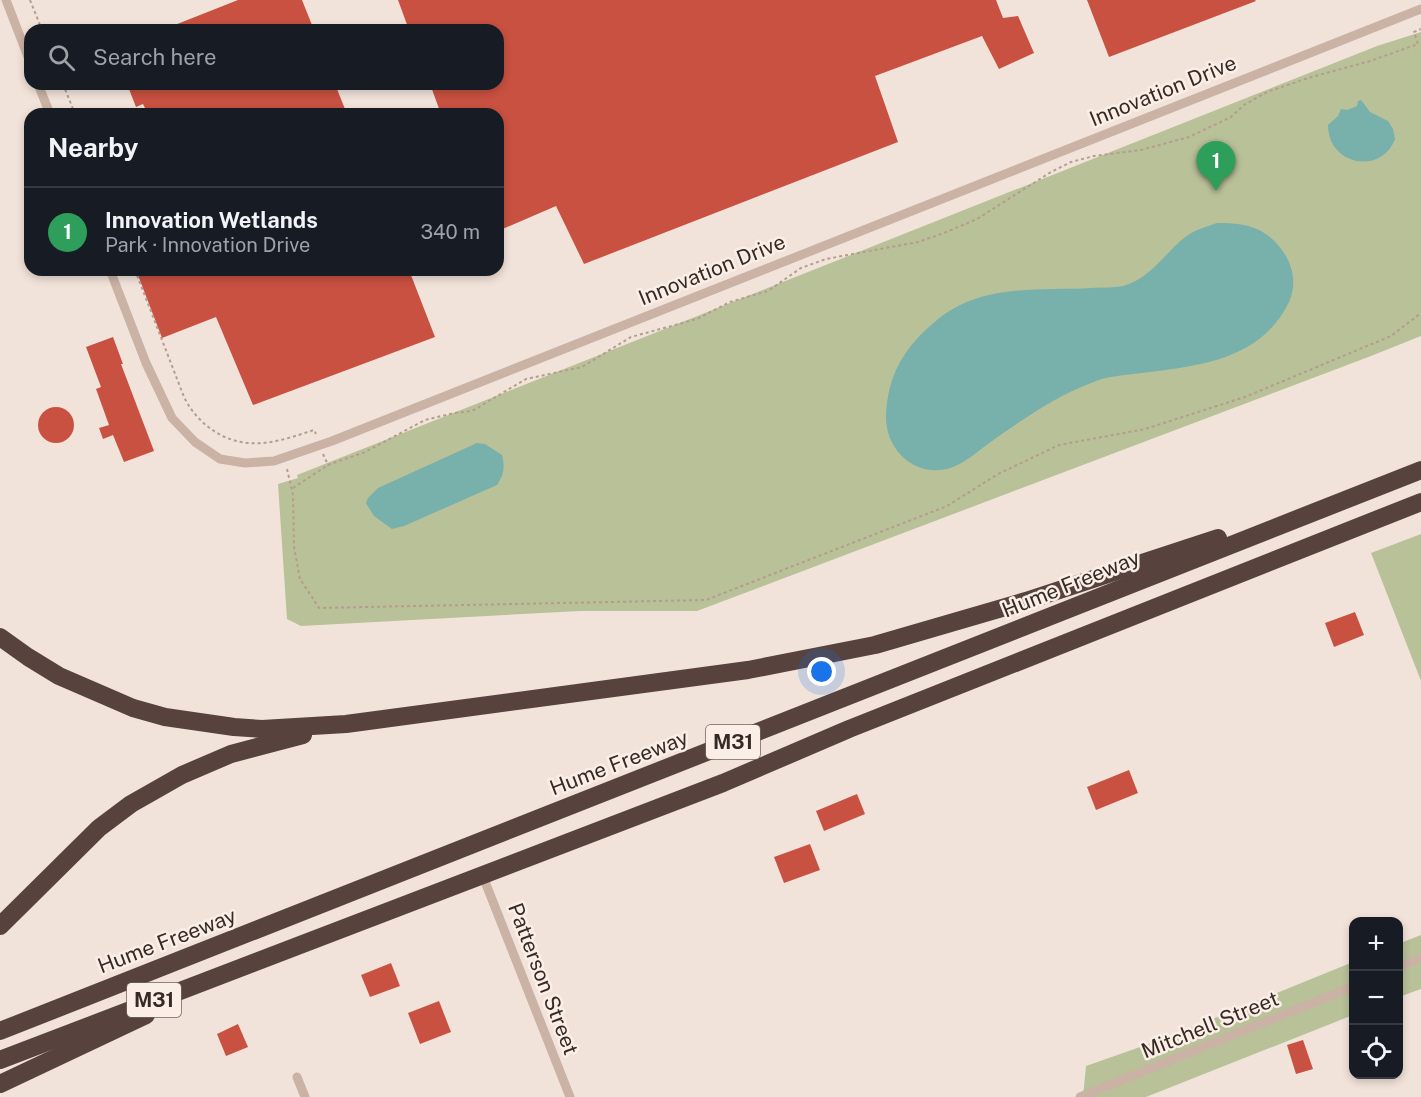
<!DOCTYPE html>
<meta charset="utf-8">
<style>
:root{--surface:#171b24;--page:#20242c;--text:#f1f3f6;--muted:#9ea1a6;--line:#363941;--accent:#91adae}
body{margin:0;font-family:"Public Sans",sans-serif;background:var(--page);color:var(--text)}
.controls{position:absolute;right:18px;bottom:18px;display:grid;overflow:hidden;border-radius:12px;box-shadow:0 3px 9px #0003}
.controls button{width:54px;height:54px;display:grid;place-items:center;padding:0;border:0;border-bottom:2px solid var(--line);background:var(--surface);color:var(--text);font:30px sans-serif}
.you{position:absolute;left:822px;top:672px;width:21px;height:21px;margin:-15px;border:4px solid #fff;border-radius:50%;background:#1a73e8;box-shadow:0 0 0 9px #1a73e833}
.badge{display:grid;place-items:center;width:39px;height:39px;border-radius:50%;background:var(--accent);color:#fff;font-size:20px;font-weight:700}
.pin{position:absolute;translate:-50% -50px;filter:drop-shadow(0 2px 3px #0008)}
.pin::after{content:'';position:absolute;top:32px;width:21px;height:18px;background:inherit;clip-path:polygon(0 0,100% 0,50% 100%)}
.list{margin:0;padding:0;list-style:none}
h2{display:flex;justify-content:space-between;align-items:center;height:78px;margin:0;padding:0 24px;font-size:26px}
h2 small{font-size:20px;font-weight:400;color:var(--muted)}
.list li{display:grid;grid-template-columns:39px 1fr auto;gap:18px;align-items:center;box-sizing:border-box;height:90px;padding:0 24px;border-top:2px solid var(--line)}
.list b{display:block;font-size:22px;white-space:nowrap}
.list p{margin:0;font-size:20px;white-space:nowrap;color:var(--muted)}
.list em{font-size:20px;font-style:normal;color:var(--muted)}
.icon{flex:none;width:33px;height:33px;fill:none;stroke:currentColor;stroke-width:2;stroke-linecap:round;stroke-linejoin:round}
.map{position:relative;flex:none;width:1421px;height:1097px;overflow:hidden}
.search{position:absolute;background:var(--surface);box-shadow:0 3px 9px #0003;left:24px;top:24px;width:480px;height:66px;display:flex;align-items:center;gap:15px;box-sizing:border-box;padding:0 21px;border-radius:18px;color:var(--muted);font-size:22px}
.panel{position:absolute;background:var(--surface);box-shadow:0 3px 9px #0003;left:24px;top:108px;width:480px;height:168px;border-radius:18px}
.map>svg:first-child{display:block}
</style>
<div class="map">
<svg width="1421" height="1097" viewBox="0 0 1421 1097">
<rect width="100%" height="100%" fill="#f2e3da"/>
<g fill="#b9c199">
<path d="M1421,32v304l-50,20 -674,255h-117l-279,15 -14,-7 -9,-135 20,-6 -1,-3 1080,-429z"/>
<path d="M1421,534v147l-50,-128z"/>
<path d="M1421,935v54l-22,8 -1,-53z"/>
<path d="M1353,962v53l-207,82h-63l3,-31 77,-27z"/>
</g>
<g fill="#78b0ab">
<path d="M1361,100l9,12 18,9 5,8 2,10c-13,36 -67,27 -67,-14l10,-9 3,-7 6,1 10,-4 1,-5z"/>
<path d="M1217,223c23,0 44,2 61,22 14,16 20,37 11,57 -28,58 -90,64 -147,71 -17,2 -36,3 -51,10 -35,13 -69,37 -99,58 -13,9 -24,20 -39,26 -35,13 -67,-15 -67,-50 1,-42 19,-71 51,-97 45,-37 101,-29 155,-32 10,-1 22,0 31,-2 28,-8 40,-31 61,-48 10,-8 21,-11 33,-15z"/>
<path d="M477,443l8,1 17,11c3,13 2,19 -5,30l-93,41 -12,3 -18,-13 -8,-13 2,-5 10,-10z"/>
</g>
<g fill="#c95141">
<path d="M238,0h64l12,30h-152z"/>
<path d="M398,0h598l7,18 15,-2 16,37 -35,16 -17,-33 -107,40 23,66 -314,122 -28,-58 -58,25v-117h-57l-11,-30h68v-54h-89z"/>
<path d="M1087,0h168l1,1 -147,56z"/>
<path d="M127,84h208l12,30h-199l-5,-10 -7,3z"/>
<path d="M136,270h273l26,67 -182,68 -37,-88 -54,21z"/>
<path d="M113,337l10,27h-2l33,87 -30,11 -11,-27 -10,4 -4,-11 10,-3 -13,-36 5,-2 -15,-40z"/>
<circle cx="56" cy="425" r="18"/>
<path d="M1355,612l9,23 -30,12 -9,-24z"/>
<path d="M1129,770l9,23 -42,17 -9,-23z"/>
<path d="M857,794l8,20 -41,17 -8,-20z"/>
<path d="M810,844l10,26 -36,13 -10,-26z"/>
<path d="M391,963l9,23 -30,11 -9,-22z"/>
<path d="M439,1001l12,31 -31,12 -12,-31z"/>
<path d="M238,1024l10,23 -22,9 -9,-22z"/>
<path d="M1303,1040l10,29 -17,5 -9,-29z"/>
</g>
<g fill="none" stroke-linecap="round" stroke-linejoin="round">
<g stroke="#b69b8f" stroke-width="2" stroke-dasharray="3 3" stroke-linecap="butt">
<path d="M30,0l12,30"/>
<path d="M63,84l12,30"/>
<path d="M135,270l49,127c12,25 38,45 66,46 21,2 45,-7 64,-13l2,4"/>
<path d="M323,454l5,11 37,-13 60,-32 29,-7 18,-2 54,-32 56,-12 49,-30 66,-18 33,-17 38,-11 33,-23 25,-9 92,-17 26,-9 33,-14 74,-47 20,-10 23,-6 47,-6 48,-13 42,-20 13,-12 23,-13 41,-14 62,-17 48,-17 -4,-12 7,-3"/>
<path d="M287,469l6,26 1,52 6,32 19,29 387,-8 241,-94 51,-32 61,-29 86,-16 100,-32 146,-61 30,-23"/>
<path d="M293,488l35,-23"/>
</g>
<g stroke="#cab2a5" stroke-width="9">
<path d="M6,0l24,62"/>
<path d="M38,84l12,30"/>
<path d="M110,270l36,93 26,55 23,24 25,17 25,4 29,-2 58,-20 1089,-432"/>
<path d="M482,874l88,223"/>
<path d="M1398,967l23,-9"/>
<path d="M297,1077l8,20"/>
<path d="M1080,1097l274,-111"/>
</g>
<g stroke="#57423e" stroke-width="18">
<path d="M0,637l28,20 31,19 74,32 32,9 69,10 28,2 84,-5 402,-54 127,-25 151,-44 192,-63"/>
<path d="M0,926l99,-98 32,-24 51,-29 49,-21 72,-19"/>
<path d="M0,1031l1421,-561"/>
<path d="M0,1060l723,-277 126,-54 572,-227"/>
<path d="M0,1084l146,-69"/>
</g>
</g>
<g text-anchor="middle" stroke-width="5" stroke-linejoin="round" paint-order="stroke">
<g fill="#faeee6" stroke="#716560" stroke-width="1.5">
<rect x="706" y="725" width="54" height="34" rx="4.5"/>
<rect x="127" y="983" width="54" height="34" rx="4.5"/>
</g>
<g font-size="20" font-weight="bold" fill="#362a27">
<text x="733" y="749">M31</text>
<text x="154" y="1007">M31</text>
</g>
<g font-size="21" fill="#362a27" stroke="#faeee6">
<text transform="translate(1163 91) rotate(-22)" y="7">Innovation Drive</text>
<text transform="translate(712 270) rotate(-22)" y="7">Innovation Drive</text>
<text transform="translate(1071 584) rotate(-22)" y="7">Hume Freeway</text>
<text transform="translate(619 763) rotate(-21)" y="7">Hume Freeway</text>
<text transform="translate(167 941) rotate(-21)" y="7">Hume Freeway</text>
<text transform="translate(543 979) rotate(69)" y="7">Patterson Street</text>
<text transform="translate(1210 1025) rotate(-22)" y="7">Mitchell Street</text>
</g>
</g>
</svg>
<div class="controls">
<button>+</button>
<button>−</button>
<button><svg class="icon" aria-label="locate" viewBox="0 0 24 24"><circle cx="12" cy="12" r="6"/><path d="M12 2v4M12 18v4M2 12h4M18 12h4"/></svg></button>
</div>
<div class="you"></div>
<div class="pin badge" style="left:1216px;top:191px;background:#2e9e5b">1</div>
<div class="search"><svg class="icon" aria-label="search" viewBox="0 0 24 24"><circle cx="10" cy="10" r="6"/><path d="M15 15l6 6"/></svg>Search here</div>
<section class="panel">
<h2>Nearby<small></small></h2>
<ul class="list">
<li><span class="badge" style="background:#2e9e5b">1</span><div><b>Innovation Wetlands</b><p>Park · Innovation Drive</p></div><em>340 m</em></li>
</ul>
</section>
</div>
